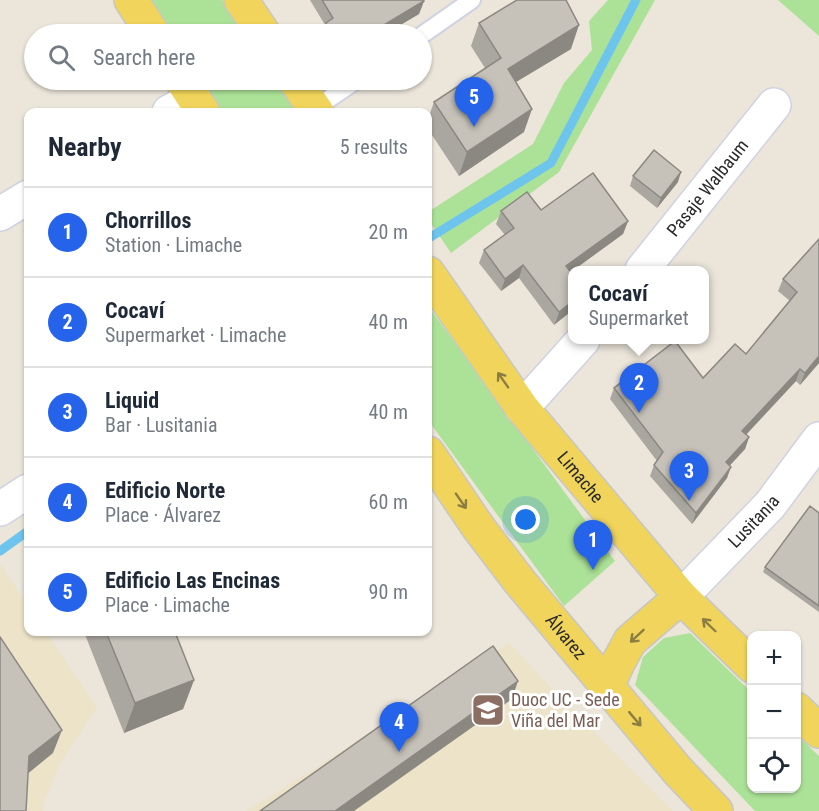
<!DOCTYPE html>
<meta charset="utf-8">
<style>
:root{--surface:#fff;--page:#f6f6f7;--text:#1f2937;--muted:#747a83;--line:#e0e1e3;--accent:#2563eb}
body{margin:0;font-family:"Roboto Condensed",sans-serif;background:var(--page);color:var(--text)}
.controls{position:absolute;right:18px;bottom:18px;display:grid;overflow:hidden;border-radius:12px;box-shadow:0 2px 4px #0004}
.controls button{width:54px;height:54px;display:grid;place-items:center;padding:0;border:0;border-bottom:2px solid var(--line);background:var(--surface);color:var(--text);font:30px sans-serif}
.you{position:absolute;left:526px;top:520px;width:21px;height:21px;margin:-15px;border:4px solid #fff;border-radius:50%;background:#1a73e8;box-shadow:0 0 0 9px #1a73e833}
.badge{display:grid;place-items:center;width:39px;height:39px;border-radius:50%;background:var(--accent);color:#fff;font-size:20px;font-weight:700}
.pin{position:absolute;translate:-50% -50px;filter:drop-shadow(0 2px 3px #0008)}
.pin::after{content:'';position:absolute;top:32px;width:21px;height:18px;background:inherit;clip-path:polygon(0 0,100% 0,50% 100%)}
.popup{position:absolute;left:568px;top:266px;width:141px;height:78px;box-sizing:border-box;display:grid;place-content:center;border-radius:12px;background:var(--surface);filter:drop-shadow(0 2px 4px #0005);font-size:20px;white-space:nowrap;color:var(--muted)}
.popup b{font-size:22px;color:var(--text)}
.popup::after{content:'';position:absolute;left:50%;top:100%;margin-left:-12px;border:12px solid transparent;border-top-color:var(--surface)}
.list{margin:0;padding:0;list-style:none}
h2{display:flex;justify-content:space-between;align-items:center;height:78px;margin:0;padding:0 24px;font-size:26px}
h2 small{font-size:20px;font-weight:400;color:var(--muted)}
.list li{display:grid;grid-template-columns:39px 1fr auto;gap:18px;align-items:center;box-sizing:border-box;height:90px;padding:0 24px;border-top:2px solid var(--line)}
.list b{display:block;font-size:22px;white-space:nowrap}
.list p{margin:0;font-size:20px;white-space:nowrap;color:var(--muted)}
.list em{font-size:20px;font-style:normal;color:var(--muted)}
.icon{flex:none;width:33px;height:33px;fill:none;stroke:currentColor;stroke-width:2;stroke-linecap:round;stroke-linejoin:round}
.map{position:relative;flex:none;width:819px;height:811px;overflow:hidden}
.search{position:absolute;background:var(--surface);box-shadow:0 2px 4px #0004;left:24px;top:24px;width:408px;height:66px;display:flex;align-items:center;gap:15px;box-sizing:border-box;padding:0 21px;border-radius:33px;color:var(--muted);font-size:22px}
.panel{position:absolute;background:var(--surface);box-shadow:0 2px 4px #0004;left:24px;top:108px;width:408px;height:528px;border-radius:12px}
.map>svg:first-child{display:block}
</style>
<div class="map">
<svg width="819" height="811" viewBox="0 0 819 811">
<rect width="100%" height="100%" fill="#ebe5da"/>
<g fill="#ede3c9">
<path d="M1,565l27,41v26h18l51,75 -37,57 -15,36 -2,11h-43v-245z"/>
<path d="M509,643l86,90 78,78h-427l62,-38 129,-85z"/>
</g>
<g fill="#ace297">
<path d="M146,0h76l25,34h-79z"/>
<path d="M608,0h47l-96,172 -108,81 -23,-34v-7l105,-68 31,-61 28,-33 -3,-29z"/>
<path d="M778,0h41v36z"/>
<path d="M197,80h81l21,32h-81z"/>
<path d="M428,306l187,255 -51,45 -136,-186z"/>
<path d="M690,633l61,59 1,96h44l1,-53 22,21v55h-64l-120,-126 8,-28 21,-19z"/>
</g>
<g fill="none" stroke-linecap="round" stroke-linejoin="round">
<g stroke="#6dc5ee" stroke-width="9">
<path d="M429,238l122,-75 85,-163"/>
<path d="M0,551l28,-20"/>
</g>
<g stroke="#d0d2e2" stroke-width="20">
<g id="service">
<path d="M422,35l50,-35"/>
<path d="M314,109l43,-29"/>
</g>
</g>
<g stroke="#d0d2e2" stroke-width="36">
<g id="minor">
<path d="M169,112l25,-14"/>
<path d="M0,214l28,-17"/>
<path id="s1" d="M642,270l132,-165"/>
<path d="M522,408l61,-68"/>
<path d="M0,509l28,-18"/>
</g>
</g>
<g stroke="#d0d2e2" stroke-width="36">
<g id="tertiary">
<path id="s2" d="M681,597l89,-92 49,-66"/>
</g>
</g>
<g stroke="#c7c7c7" stroke-width="36">
<g id="primary">
<path d="M131,0l22,34"/>
<path d="M241,0l23,34"/>
<path d="M182,80l21,32"/>
<path d="M295,80l22,32"/>
<path id="s3" d="M428,273l94,135 159,189 71,69"/>
<path id="s4" d="M428,453l50,74 42,55 158,189 38,40"/>
<path d="M607,687l11,-24 12,-22 51,-44"/>
<path d="M796,709l23,22"/>
</g>
</g>
<use href="#service" stroke="#fff" stroke-width="16"/>
<use href="#minor" stroke="#fff" stroke-width="33"/>
<use href="#tertiary" stroke="#fff" stroke-width="33"/>
<use href="#primary" stroke="#f0d45b" stroke-width="33"/>
</g>
<g fill="#aaa7a0">
<path d="M310,0h113l1,1 -5,13 -34,20h-64l4,-9z"/>
<path d="M566,1l5,48 -55,33 8,50 -65,44 -31,-47v-10l6,-17 51,-34 -14,-22 8,-23z"/>
<path d="M633,176l45,6 -21,26 -27,-22z"/>
<path d="M541,210l87,11 -5,13 -52,38 2,3 -19,50 -35,-47 -18,13 -22,-28 5,-13 21,-15 -9,-11 5,-13z"/>
<path d="M819,239v124l-19,22 -4,-4 -50,54 3,2 -4,12 -15,16 -3,13 -35,46 -42,-48 4,-11 3,-4 -47,-62 4,-11 89,-10 43,-24 44,-53 -12,-10 5,-12z"/>
<path d="M819,513v99l-56,-40 2,-5z"/>
<path d="M84,632h91l19,48 -11,29 -59,24z"/>
</g>
<g fill="#8b8882">
<path d="M424,1l-5,13 -34,20h-16z"/>
<path d="M579,25l-8,24 -72,43 9,-23z"/>
<path d="M532,109l-8,23 -65,44 8,-24z"/>
<path d="M681,172l-3,10 -21,26 4,-10z"/>
<path d="M628,221l-5,13 -62,45 5,-13z"/>
<path d="M523,265l-4,13 -18,13 4,-12z"/>
<path d="M573,301v9l-19,15 5,-13z"/>
<path d="M819,356v7l-19,22 5,-12z"/>
<path d="M800,369l-4,12 -58,62 4,-12z"/>
<path d="M749,437l-4,12 -23,25 4,-12z"/>
<path d="M731,467l-4,11 -35,46 4,-11z"/>
<path d="M194,680l-11,29 -59,24 11,-30z"/>
<path d="M518,681l-6,18 -158,112h-19z"/>
<path d="M62,730l-9,23 -33,27 9,-24z"/>
</g>
<g fill="#c6c2ba" stroke="#8b8882" stroke-width="1.5">
<path d="M322,0h101l1,1 -55,33h-37l-6,-11 7,-5z"/>
<path d="M517,0h49l13,25 -71,44 24,40 -65,43 -33,-50 67,-44 -22,-35z"/>
<path d="M654,150l27,22 -20,26 -28,-22z"/>
<path d="M593,173l35,48 -62,45 7,9v26l-14,11 -36,-47 -18,14 -21,-29 30,-22 -13,-17 26,-19 14,18z"/>
<path d="M819,239v117l-14,17 -5,-4 -58,62 7,6 -23,25 5,5 -35,46 -42,-48 9,-13 -49,-64 61,-47 28,37 32,-34 11,10 51,-62 -14,-13z"/>
<path d="M810,506l9,7v93l-54,-39z"/>
<path d="M106,632h69l19,48 -59,23z"/>
<path d="M0,637l62,93 -33,26 -3,55h-26z"/>
<path d="M493,646l25,35 -183,130h-75z"/>
</g>
<defs><path id="oneway-shaft" d="M-6 0H5M1.5-3L5.5 0L1.5 3" fill="none" stroke-width="1.6" stroke-linecap="round" stroke-linejoin="round" transform="scale(1.5)"/></defs>
<g stroke="#8c7e42">
<use href="#oneway-shaft" transform="translate(503 380) rotate(-125)"/>
<use href="#oneway-shaft" transform="translate(461 501) rotate(55)"/>
<use href="#oneway-shaft" transform="translate(709 625) rotate(-136)"/>
<use href="#oneway-shaft" transform="translate(637 636) rotate(137)"/>
<use href="#oneway-shaft" transform="translate(635 719) rotate(50)"/>
</g>
<defs>
<g id="university-square" transform="scale(1.725)"><rect x="-9" y="-9" width="18" height="18" rx="4" fill="#8d6e63" stroke="#fff"/><path d="M0-5L7-2L0 1L-7-2ZM-4 1L0 2.5L4 1V4Q0 6-4 4Z" fill="#fff"/></g>
</defs>
<g fill-rule="evenodd">
<use href="#university-square" x="488" y="710"/>
</g>
<g text-anchor="middle" stroke-width="6" stroke-linejoin="round" paint-order="stroke">
<g font-size="18" fill="#292929" stroke="#fff">
<text dy="6" stroke="none"><textPath href="#s1" startOffset="105">Pasaje Walbaum</textPath></text>
<text dy="6" stroke="none"><textPath href="#s3" startOffset="255">Limache</textPath></text>
<text dy="6" stroke="none"><textPath href="#s2" startOffset="105">Lusitania</textPath></text>
<text dy="6" stroke="none"><textPath href="#s4" startOffset="230">Álvarez</textPath></text>
</g>
<g font-size="18" fill="#785e54" stroke="#fff" text-anchor="start">
<text x="511" y="706">Duoc UC - Sede<tspan x="511" dy="21">Viña del Mar</tspan></text>
</g>
</g>
</svg>
<div class="controls">
<button>+</button>
<button>−</button>
<button><svg class="icon" aria-label="locate" viewBox="0 0 24 24"><circle cx="12" cy="12" r="6"/><path d="M12 2v4M12 18v4M2 12h4M18 12h4"/></svg></button>
</div>
<div class="you"></div>
<div class="pin badge" style="left:593px;top:570px">1</div>
<div class="pin badge" style="left:639px;top:413px">2</div>
<div class="popup"><b>Cocaví</b>Supermarket</div>
<div class="pin badge" style="left:689px;top:501px">3</div>
<div class="pin badge" style="left:399px;top:752px">4</div>
<div class="pin badge" style="left:474px;top:127px">5</div>
<div class="search"><svg class="icon" aria-label="search" viewBox="0 0 24 24"><circle cx="10" cy="10" r="6"/><path d="M15 15l6 6"/></svg>Search here</div>
<section class="panel">
<h2>Nearby<small>5 results</small></h2>
<ul class="list">
<li><span class="badge">1</span><div><b>Chorrillos</b><p>Station · Limache</p></div><em>20 m</em></li>
<li><span class="badge">2</span><div><b>Cocaví</b><p>Supermarket · Limache</p></div><em>40 m</em></li>
<li><span class="badge">3</span><div><b>Liquid</b><p>Bar · Lusitania</p></div><em>40 m</em></li>
<li><span class="badge">4</span><div><b>Edificio Norte</b><p>Place · Álvarez</p></div><em>60 m</em></li>
<li><span class="badge">5</span><div><b>Edificio Las Encinas</b><p>Place · Limache</p></div><em>90 m</em></li>
</ul>
</section>
</div>
